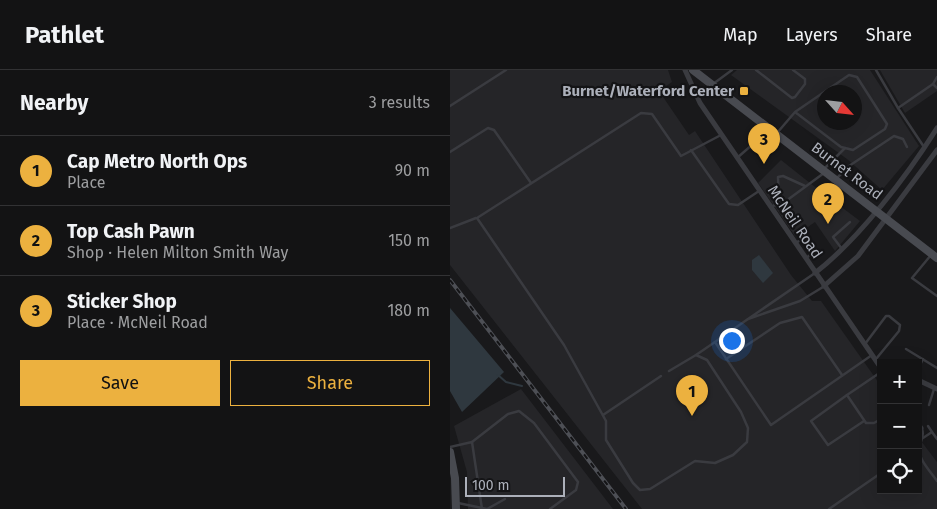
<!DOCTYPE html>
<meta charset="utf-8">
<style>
:root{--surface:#131314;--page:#1c1c1d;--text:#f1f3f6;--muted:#9d9ea0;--line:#323234;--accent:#ecb13f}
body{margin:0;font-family:"Fira Sans",sans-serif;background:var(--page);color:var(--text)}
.controls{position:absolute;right:15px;bottom:15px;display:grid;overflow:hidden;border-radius:0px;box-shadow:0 5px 20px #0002}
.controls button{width:45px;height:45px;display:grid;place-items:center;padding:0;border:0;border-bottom:1px solid var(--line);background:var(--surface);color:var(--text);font:25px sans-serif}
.compass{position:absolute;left:367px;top:15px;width:45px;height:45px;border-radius:50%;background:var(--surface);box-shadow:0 5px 20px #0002;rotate:117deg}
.scale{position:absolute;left:15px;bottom:12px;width:100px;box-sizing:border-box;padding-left:5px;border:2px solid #acb0ba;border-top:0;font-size:14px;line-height:18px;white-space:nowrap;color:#acb0ba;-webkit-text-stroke:4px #141416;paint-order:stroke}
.you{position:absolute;left:281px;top:270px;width:18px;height:18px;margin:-12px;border:4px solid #fff;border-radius:50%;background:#1a73e8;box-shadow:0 0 0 8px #1a73e833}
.badge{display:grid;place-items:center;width:32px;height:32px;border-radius:50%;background:var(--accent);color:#111;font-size:16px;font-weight:700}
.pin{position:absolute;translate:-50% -41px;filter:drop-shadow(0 1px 2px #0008)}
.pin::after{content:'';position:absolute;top:26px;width:18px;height:15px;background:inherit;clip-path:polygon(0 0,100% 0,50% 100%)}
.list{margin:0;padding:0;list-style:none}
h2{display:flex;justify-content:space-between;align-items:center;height:65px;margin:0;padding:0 20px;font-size:21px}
h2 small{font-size:16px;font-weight:400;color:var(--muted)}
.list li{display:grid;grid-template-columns:32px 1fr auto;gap:15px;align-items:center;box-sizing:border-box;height:70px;padding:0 20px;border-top:1px solid var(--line)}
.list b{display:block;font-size:19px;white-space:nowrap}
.list p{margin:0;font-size:16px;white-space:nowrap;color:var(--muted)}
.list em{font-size:16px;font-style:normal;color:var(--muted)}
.actions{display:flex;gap:10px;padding:15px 20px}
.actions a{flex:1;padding:11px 0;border:1px solid var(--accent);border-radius:0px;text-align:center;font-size:18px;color:var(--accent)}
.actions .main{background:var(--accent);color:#111}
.icon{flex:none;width:28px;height:28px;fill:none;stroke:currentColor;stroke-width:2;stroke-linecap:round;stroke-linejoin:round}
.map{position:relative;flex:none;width:487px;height:439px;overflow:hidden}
header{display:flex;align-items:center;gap:30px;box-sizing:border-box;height:70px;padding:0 25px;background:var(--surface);border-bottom:1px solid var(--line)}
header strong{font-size:24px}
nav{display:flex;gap:28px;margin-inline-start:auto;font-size:18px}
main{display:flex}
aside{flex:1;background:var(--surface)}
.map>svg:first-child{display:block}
</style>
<header>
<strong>Pathlet</strong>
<nav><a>Map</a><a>Layers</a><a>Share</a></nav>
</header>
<main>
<aside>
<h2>Nearby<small>3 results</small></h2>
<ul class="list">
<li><span class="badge">1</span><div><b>Cap Metro North Ops</b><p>Place</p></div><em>90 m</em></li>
<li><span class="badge">2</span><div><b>Top Cash Pawn</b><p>Shop · Helen Milton Smith Way</p></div><em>150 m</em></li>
<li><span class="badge">3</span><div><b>Sticker Shop</b><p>Place · McNeil Road</p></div><em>180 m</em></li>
</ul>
<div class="actions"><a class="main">Save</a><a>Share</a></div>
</aside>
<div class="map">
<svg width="487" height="439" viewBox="0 0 487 439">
<rect width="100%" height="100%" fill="#19191b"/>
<g fill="#252528" fill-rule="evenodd">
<path d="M0,0h218l4,12 -13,9 30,44 6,-4 96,144 21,26h9l60,85v104h37v-53l19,25v47h-295l-192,-244z"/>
<path d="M287,0h133l49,76 -37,44 -35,-31 -116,-84zM374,22h30v30h-30z"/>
<path d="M430,0h57v21l-32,22z"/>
<path d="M331,90l58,46 -5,4 6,-4 20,15 -25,30 -20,-29 -20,14 -37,-53z"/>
<path d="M71,319l92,120h-145l-1,-37 -13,-46z"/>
</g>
<g fill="#2f383f">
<path d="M309,185l14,18 -10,10 -11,-13v-10z"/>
<path d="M0,238l54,64 -42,40 -12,-21z"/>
</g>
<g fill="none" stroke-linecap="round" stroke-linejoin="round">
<path stroke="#2f383f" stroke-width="2" d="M48,305l8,7 16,4"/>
<g stroke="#3a3b40" stroke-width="2.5">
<path d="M306,0l36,28 3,-1 10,-13v-5l-12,-9"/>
<path d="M426,0l22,38 26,39"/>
<path d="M487,7l-4,7 4,4"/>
<path d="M263,14l19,-14"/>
<path d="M0,36l56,-36"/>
<path d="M448,38l35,-24"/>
<path d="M327,63l18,-21 54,-37 8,2 30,47 -2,5 -32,21 -12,-3 -46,-35"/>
<path d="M241,80l38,54 9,1 21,-14"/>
<path d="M0,82l38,-24 6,2 37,53"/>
<path d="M287,88l32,-28"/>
<path d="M375,98l20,-20"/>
<path d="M387,108l12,-12 45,-30 9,3 4,8"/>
<path d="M329,133l-1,-26 5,-1 22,10"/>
<path d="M320,137l16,-6 38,-28"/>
<path d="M0,158l26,-10"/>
<path d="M346,173l7,-5 10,15 -7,5"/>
<path d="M392,179l-9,-12 17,-15"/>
<path d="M481,185l-19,23 25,18"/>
<path d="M365,203l-67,46 52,-18 23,-14"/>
<path d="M298,249l-33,23 56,83 101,-70"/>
<path d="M415,274l21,-28h3l11,9 -1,6 -23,28"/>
<path d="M456,279l31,19"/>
<path d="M246,285l19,-13"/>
<path d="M276,289l54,-36 22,-6 40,58"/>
<path d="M468,299l5,-10"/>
<path d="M219,301l27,-16 11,5 34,52 7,16 -1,14 -14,13 -18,8 -20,-2 -45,28 -10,1 -7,-7 -27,-43v-19l-42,-76 -87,-127 164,-105 11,1 29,42 40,-21"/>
<path d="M431,302l-34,23 19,28h8l7,-4"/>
<path d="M397,325l-36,26 17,24 36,-24"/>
<path d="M479,335l5,-16"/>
<path d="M153,345l58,-39"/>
<path d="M478,356l4,6"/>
<path d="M472,359c3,8 -2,12 -3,20 0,11 11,22 18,32"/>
<path d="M473,368l9,-6 5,7"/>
<path d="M22,372l36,-28 11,-3 15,12 44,59 -2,8 -26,19"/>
<path d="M0,377l22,-5 10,67"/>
<path d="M8,433l29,6"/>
<path d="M37,439l18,-10"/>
<path d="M379,439l52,-36"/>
</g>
<g stroke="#3a3b40" stroke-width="5">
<path d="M235,0l15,33 181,265"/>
<path d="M365,203c44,-34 92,-97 122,-145"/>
<path d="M374,216l34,-30 79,-106"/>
<path d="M468,310l19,9"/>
<path d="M468,354l3,4"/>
</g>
<g stroke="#484a50" stroke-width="8">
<path d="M243,0l244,188"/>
<path d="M0,382l5,26 1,31"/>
</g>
<g stroke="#4d4f55" stroke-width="4">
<path id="rail" d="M0,210l176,229"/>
</g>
<use href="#rail" stroke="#141416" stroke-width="2" stroke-dasharray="5.5" stroke-linecap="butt"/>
</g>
<rect fill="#ecb13f" stroke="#141416" stroke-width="2" x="289" y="16" width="10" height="10" rx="2.5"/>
<g text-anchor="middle" stroke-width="4.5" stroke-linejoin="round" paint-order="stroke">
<g font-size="15" font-weight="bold" fill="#acb0ba" stroke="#141416" text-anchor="end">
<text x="284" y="26">Burnet/Waterford Center</text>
</g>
<g font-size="15" fill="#acb0ba" stroke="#141416">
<text transform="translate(397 101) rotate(37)" y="5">Burnet Road</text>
<text transform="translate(345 152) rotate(56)" y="5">McNeil Road</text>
</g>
</g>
</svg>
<div class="controls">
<button>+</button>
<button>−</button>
<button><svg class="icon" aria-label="locate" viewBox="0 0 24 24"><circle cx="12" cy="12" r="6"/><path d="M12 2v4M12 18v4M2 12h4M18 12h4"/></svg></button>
</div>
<svg class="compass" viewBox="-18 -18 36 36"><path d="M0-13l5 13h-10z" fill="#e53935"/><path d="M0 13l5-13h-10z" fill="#9d9ea0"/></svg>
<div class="scale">100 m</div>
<div class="you"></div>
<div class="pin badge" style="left:242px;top:346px">1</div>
<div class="pin badge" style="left:378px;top:154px">2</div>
<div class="pin badge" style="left:314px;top:94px">3</div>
</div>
</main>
